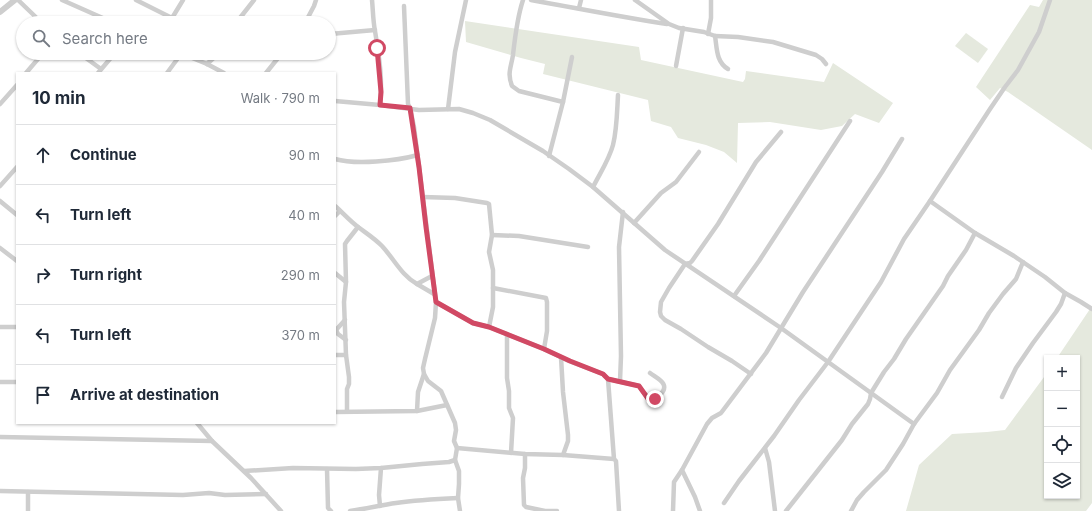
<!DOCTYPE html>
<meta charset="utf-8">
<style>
:root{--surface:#fff;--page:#f2f2f3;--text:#1f2937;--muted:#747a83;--line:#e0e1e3}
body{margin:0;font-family:Inter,sans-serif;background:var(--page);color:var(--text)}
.controls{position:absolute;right:12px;bottom:12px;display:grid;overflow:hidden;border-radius:0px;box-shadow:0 1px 3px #0004}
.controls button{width:36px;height:36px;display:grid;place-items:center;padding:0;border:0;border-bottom:1px solid var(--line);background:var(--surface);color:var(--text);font:20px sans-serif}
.stop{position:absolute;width:12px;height:12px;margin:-9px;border:3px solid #d14964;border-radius:50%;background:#fff}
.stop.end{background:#d14964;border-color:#fff;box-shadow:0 1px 4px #0008}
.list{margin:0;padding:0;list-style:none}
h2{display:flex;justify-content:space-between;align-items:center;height:52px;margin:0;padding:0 16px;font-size:17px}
h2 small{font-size:13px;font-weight:400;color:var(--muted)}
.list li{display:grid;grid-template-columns:26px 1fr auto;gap:12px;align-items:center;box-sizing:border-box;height:60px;padding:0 16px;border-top:1px solid var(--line)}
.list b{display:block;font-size:15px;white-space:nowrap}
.list em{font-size:13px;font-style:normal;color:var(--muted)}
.icon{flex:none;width:22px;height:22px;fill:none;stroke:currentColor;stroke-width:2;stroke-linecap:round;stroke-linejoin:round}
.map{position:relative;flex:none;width:1092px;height:511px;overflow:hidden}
.search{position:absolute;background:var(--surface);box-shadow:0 1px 3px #0004;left:16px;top:16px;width:320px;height:44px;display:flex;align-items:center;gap:10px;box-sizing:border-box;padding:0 14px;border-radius:22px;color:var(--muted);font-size:15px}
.panel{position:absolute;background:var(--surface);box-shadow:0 1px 3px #0004;left:16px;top:72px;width:320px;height:352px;border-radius:0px}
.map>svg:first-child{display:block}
</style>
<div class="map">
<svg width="1092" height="511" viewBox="0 0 1092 511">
<rect width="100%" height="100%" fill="#fff"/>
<g fill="#e5e9de">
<path d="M1043,0h49v150l-84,-58 -8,-4 -10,12 -14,-13 54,-82 9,2z"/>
<path d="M465,21l174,26 2,13 102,22 2,-3 1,-8 78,11 9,-19 60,40 -14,20 -24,-9 -13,12 -21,4 -51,-8 -32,1 -1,40 -13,-11 -18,-7 -28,-7 -7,-11 -20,-6 -3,-21 -105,-26 2,-10 -24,-6 -55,-16z"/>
<path d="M966,33l22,16 -10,14 -23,-17z"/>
<path d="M1092,306v197l-6,8h-180l13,-46 33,-31 35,-2 18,-2 42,-57v123h30v-138h-20z"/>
</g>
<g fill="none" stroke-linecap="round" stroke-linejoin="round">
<g stroke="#cecece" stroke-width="4.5">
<path d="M18,0l24,23"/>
<path d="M62,0l52,23"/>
<path d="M136,0l36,18"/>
<path d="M372,0c1,10 1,21 3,31 4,24 8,50 5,74"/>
<path d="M523,0c-6,18 -8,37 -10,55 -2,13 -6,18 -1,31l7,5 44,11"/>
<path d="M531,0c45,8 90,17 136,24"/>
<path d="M635,0l34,24 10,4 25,4 11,4 23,1 35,5 43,13 6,4 4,5"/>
<path d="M404,6l4,98 2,4 4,19 22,175 -1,16 -10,41 -2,9 1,6 4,7 13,10 14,32 1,7 -2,11 3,7 -2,12 4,11v13l-1,14 2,13"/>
<path d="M579,8l2,-8"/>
<path d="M169,23l14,-23"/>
<path d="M236,23l18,-23"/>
<path d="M305,23l9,-17 2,-6"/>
<path d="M330,34l45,-4"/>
<path d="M708,34l3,-16v-18"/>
<path d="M715,36c2,12 1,26 13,33"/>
<path d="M79,53l22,16"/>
<path d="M180,53l27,11 17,9"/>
<path d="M207,64l12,-11"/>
<path d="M676,66l7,-38"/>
<path d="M26,73l17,-20"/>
<path d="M98,73l17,-20"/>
<path d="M167,73l14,-19"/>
<path d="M266,73l16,-20"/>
<path d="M335,101l45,4 39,5 40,-1 14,4 17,7 53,31 26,18 24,18 72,63 116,78 133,96"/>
<path d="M0,104l17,-19"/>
<path d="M448,109l7,-57 11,-52"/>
<path d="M549,156l14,-54 9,-45"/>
<path d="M335,159c21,6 61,2 83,-4"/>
<path d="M0,186l17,-19"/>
<path d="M593,187c7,-14 16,-27 20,-42 4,-16 4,-33 5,-50"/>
<path d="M423,197l32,1 32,5 2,1 3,31 -3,17 4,18v37l-4,20"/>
<path d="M0,201l17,14"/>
<path d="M930,201l45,32 39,23 31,21 20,16 16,9 11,7"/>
<path d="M335,206c8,7 15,15 23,21 8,6 16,11 24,19 12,13 20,30 35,38l15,-8"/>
<path d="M335,216l5,-5"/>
<path d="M634,223l27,-30 15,-11 23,-30"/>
<path d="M492,235l27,1 69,11"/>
<path d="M0,248l17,13"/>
<path d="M335,273l11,9"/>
<path d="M417,284l17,10"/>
<path d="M493,288l53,10 1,4v29l-3,18"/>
<path d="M734,296l25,-35 91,-140"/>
<path d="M436,302l37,21 16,4 55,22 25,12 34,13 5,5 31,7 10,14 3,1c4,-2 6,-4 8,-6 11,-11 -2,-16 -10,-22"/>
<path d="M0,327h17"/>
<path d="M336,330l2,4 8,6"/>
<path d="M336,330l9,-10"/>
<path d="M507,335v43l2,13v17l4,10 -2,35"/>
<path d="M335,355h11"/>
<path d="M561,357l2,35 5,43v6l-5,14"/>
<path d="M751,374l-19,-13 -24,-14 -27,-18 -16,-9 -4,-4 -1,-4 1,-10 8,-14 16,-24 5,-1 2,-2 26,-37 38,-62 25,-30"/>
<path d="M608,379l6,80"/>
<path d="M620,381l1,-25 -2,-109 4,-35"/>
<path d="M0,382h17"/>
<path d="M1002,397l14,-29 17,-25 23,-31 5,-8 4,-11"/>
<path d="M347,411v-22l2,-5v-7l-3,-22 -2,-53 2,-20 -1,-38 2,-3 11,-14"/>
<path d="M417,411l1,-19 6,-18"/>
<path d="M335,412l82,-1 30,-6"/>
<path d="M197,423l15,18 39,37 30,33"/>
<path d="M0,437l212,4"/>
<path d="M457,448l68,6 38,1 51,4 2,2 3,50"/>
<path d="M765,448l4,14 6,49"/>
<path d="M525,454v14l-2,10 1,27 2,2 19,4h12"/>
<path d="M327,469l1,39 3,3"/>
<path d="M244,471l49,-3 63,1 25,-1 41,-4 27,-2 6,-2"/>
<path d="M0,491l183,4 26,-2 16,2 41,-1"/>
<path d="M724,503l15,-22 35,-45 25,-36 29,-38 53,-80 23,-43 26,-38 60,-92 15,-22 13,-17 21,-38 11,-32"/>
<path d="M380,506l-1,-11 2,-27"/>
<path d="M28,511v-19"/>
<path d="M350,511c16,-2 31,-6 46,-8 21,-3 41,-4 62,-5"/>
<path d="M673,511l1,-29 8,-12"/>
<path d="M700,511l-5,-14 -13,-27 25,-46 5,-6 9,-5 45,-60 37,-61 79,-120 20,-33"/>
<path d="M786,511l56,-71 10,-16 16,-20 2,-5 1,-6 13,-21 10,-13 12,-20 37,-53 5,-10 18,-26 9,-17"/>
<path d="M851,511l6,-11 7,-8 22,-22 17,-26 11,-20 23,-31 13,-23 29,-40 10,-17 14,-19 13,-15 7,-17"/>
</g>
<path stroke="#cecece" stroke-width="6" d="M0,12l15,-12"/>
</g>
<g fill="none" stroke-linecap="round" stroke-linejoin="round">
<path stroke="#d14964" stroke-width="5" d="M377,48l4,44 -1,13 30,3 9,59 7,60 10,75 37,21 16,4 55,22 26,12 33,13 5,5 31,7 10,14 3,1 3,-2"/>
</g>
</svg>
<div class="controls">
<button>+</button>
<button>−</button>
<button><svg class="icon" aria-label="locate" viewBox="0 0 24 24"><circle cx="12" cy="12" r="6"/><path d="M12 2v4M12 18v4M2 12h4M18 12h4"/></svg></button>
<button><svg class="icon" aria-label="layers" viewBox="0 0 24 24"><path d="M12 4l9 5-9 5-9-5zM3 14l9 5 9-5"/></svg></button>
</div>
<div class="stop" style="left:377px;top:48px"></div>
<div class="stop end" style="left:655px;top:399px"></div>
<div class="search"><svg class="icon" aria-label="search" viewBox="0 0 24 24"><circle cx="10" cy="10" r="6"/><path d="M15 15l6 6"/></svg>Search here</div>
<section class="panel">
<h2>10 min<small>Walk · 790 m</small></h2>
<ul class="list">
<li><svg class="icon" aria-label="ahead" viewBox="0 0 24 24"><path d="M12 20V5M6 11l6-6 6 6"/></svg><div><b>Continue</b></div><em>90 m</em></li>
<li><svg class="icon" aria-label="left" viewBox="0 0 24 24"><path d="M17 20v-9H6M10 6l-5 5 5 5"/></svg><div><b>Turn left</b></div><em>40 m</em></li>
<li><svg class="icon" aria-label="right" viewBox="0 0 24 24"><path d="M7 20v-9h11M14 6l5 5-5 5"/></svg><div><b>Turn right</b></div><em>290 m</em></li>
<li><svg class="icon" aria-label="left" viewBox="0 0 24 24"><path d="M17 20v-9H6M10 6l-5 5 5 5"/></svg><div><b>Turn left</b></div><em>370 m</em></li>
<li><svg class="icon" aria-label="arrive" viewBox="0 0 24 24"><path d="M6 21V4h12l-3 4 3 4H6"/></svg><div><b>Arrive at destination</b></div></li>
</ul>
</section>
</div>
